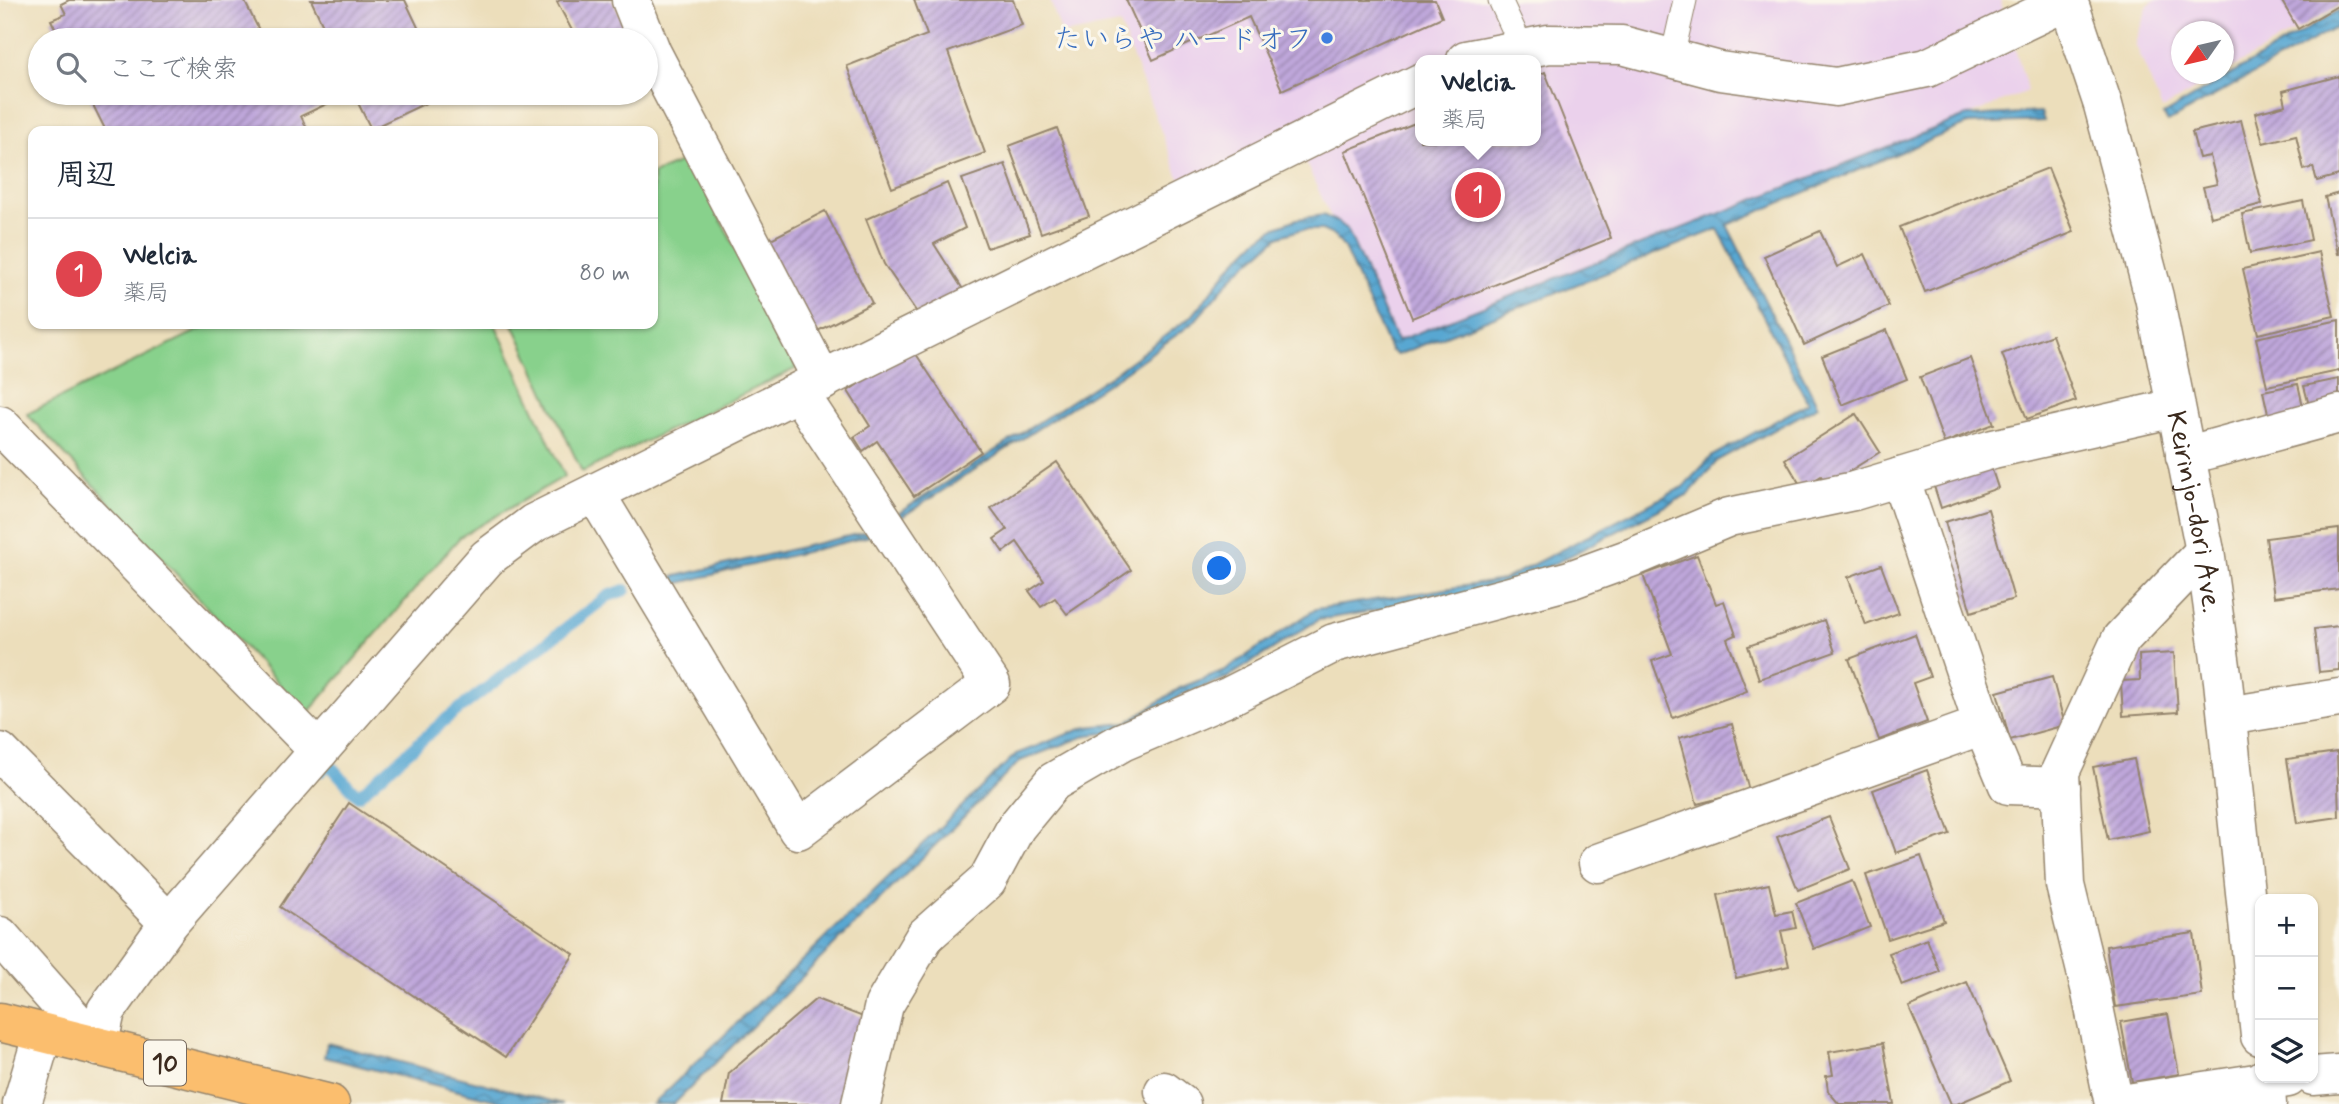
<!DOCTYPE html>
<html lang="ja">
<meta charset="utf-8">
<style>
:root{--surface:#fff;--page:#f6f6f7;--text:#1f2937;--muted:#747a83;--line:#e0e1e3;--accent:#1f6fb2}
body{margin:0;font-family:Mynerve,"Klee One",sans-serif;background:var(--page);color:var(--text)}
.controls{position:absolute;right:21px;bottom:21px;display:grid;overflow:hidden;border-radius:14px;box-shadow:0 2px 5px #0004}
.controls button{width:63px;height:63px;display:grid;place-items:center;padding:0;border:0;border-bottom:2px solid var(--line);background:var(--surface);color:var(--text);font:35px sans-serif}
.compass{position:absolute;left:2171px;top:21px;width:63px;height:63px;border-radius:50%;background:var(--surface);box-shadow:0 2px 5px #0004;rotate:236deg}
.you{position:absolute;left:1220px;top:569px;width:24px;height:24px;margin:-18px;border:5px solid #fff;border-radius:50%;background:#1a73e8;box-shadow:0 0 0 10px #1a73e833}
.badge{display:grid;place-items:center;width:46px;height:46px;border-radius:50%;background:var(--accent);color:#fff;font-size:23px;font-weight:700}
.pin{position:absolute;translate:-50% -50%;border:4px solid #fff;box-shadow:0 2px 7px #0006}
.popup{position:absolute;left:1415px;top:55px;width:126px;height:91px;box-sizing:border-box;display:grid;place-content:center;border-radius:14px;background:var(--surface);filter:drop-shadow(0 2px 5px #0005);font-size:23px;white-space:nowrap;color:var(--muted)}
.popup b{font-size:26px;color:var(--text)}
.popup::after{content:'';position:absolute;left:50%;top:100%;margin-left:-14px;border:14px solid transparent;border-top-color:var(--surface)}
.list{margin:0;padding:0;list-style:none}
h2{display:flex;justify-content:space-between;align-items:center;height:91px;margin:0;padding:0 28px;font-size:30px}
h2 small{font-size:23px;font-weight:400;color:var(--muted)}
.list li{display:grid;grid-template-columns:46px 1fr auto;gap:21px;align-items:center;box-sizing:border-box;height:112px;padding:0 28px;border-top:2px solid var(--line)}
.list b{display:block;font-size:26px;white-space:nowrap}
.list p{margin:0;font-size:23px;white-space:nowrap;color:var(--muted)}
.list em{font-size:23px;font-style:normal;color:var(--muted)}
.icon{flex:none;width:38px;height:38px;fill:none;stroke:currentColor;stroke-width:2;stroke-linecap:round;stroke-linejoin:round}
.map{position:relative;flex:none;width:2339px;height:1104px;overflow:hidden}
.search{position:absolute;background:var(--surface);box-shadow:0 2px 5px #0004;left:28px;top:28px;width:630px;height:77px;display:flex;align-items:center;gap:18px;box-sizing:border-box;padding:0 24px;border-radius:38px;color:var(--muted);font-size:26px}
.panel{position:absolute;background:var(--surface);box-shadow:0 2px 5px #0004;left:28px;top:126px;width:630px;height:203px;border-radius:14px}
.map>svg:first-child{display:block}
</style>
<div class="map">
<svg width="2339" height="1104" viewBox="0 0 2339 1104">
<defs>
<pattern id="water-waves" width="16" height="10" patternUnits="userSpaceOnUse" patternTransform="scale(1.75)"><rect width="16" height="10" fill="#59a7d2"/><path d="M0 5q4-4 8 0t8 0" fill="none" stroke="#4b88aa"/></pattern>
<pattern id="building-hatch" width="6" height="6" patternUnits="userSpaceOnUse" patternTransform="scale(1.75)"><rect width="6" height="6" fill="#bfa7db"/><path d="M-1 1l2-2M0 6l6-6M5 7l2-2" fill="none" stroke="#9c88b1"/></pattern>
</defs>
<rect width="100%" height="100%" fill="#fbf7ec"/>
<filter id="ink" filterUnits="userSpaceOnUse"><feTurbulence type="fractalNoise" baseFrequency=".0143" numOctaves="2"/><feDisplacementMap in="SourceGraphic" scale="14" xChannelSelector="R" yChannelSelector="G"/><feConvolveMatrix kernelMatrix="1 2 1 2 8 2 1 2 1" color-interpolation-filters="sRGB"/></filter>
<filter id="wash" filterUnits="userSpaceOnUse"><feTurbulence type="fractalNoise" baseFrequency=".00686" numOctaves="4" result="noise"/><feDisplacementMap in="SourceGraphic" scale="28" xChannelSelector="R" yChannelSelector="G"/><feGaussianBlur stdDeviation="1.57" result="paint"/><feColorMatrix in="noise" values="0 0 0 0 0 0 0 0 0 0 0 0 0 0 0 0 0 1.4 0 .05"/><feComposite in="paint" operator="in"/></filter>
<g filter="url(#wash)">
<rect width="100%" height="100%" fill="#ecdebb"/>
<g fill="#ebd1ec" fill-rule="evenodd">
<path d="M1050,0h950l28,91 -637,257 -98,-213 -110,53 -63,-164 -58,10zM1420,60h116v81h-116z"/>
<path d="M2155,0h184v5l-115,68v-41h-42v42h40l-60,35 -27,-66 13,-38z"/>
</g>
<g fill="#88d18c" stroke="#627e55" stroke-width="2">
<path d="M689,158l108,210 -215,104 -69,-148h140v-150z"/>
<path d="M211,324h284l70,152 -105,61 -153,177 -280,-300z"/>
</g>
<g fill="url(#water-waves)" stroke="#4a6878" stroke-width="2">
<path d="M2339,10v16l-171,96 -5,-7z"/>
<path d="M2041,112l3,9 -76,3 -241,101 91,181 -100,54 -29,34 -185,96 -186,30 -91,58 -44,16 -57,37 -38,4 -68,26 -346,343h-21l363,-350 70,-27 40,-4 54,-35 45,-18 91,-61 187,-29 180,-93 29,-31 96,-53 -90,-174 -321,126 -7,-5 -46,-102 -9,-12 -13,-6h-23l-21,7 -43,37 -42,49 -74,53 -245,159 -207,51 -4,-7 208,-48 245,-159 77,-57 36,-47 28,-28 19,-13 21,-8 26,-4 15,7 9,7 50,112 569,-225z"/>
<path d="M327,1043l236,61h-53l-186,-47z"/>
</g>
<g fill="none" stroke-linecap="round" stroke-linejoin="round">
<path stroke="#59a7d2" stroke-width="12" d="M321,771l7,-8 30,33 88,-77 162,-123 17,-6"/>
</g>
<g id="blocks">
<g fill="url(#building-hatch)">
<path d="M69,0h175l20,40h-203l-10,-20 15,-6 -5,-10z"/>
<path d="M311,0h94l19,40h-94z"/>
<path d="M560,0h52l21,40h-56l-20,-38z"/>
<path d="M914,0h99l9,25 -74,27 37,101 -93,35 -45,-122 80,-31z"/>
<path d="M1126,0h309l7,17 -160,73 -33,-73 -96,43z"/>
<path d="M2281,0h58v5l-41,24z"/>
<path d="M1545,72l66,166 -199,80 -67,-167 75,-30v20h116v-65z"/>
<path d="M2339,76v99l-22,6 -4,-14 -9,3 -8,-35 -33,8 -8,-30 31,-8 -3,-14z"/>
<path d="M87,93h263l-49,23 7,15h-202z"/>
<path d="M353,93h94l-76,36z"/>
<path d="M2241,120l21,84 -51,13 -8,-30 14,-3 -7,-28 -11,2 -7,-26z"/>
<path d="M1057,128l32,88 -48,17 -32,-87z"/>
<path d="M1005,164l25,70 -43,14 -25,-69z"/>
<path d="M2048,168l26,64 -149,60 -26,-65z"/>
<path d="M947,183l18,45 -31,16 30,47 -44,26 -36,-53 -18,-45z"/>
<path d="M2339,193v61h-1l-13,-57z"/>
<path d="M2303,201l8,39 -61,13 -8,-39z"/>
<path d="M825,211l47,92 -60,31 -47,-92z"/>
<path d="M1820,231l17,36 28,-13 24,52 -85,39 -40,-89z"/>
<path d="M2319,252l15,64 -76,18 -15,-65z"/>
<path d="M2339,320v51l-72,15 -11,-48z"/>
<path d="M1887,330l20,49 -65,26 -20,-49z"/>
<path d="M2052,335l24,66 -49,18 -25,-65z"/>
<path d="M912,348l69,104 -67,44 -37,-55 -14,10 -9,-14 16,-11 -22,-35z"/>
<path d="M1970,358l24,66 -50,19 -24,-66z"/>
<path d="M2339,379v28l-28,6 -7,-27z"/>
<path d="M2298,384l7,31 -35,8 -7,-32z"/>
<path d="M1856,414l24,38 -53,33 -6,-9 -19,12 -17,-29z"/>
<path d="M1989,461l9,27 -57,20 -9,-28z"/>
<path d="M1057,462l74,108 -64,44 -12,-16 -14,9 -12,-16 15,-10 -27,-39 -14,10 -9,-13 13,-9 -16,-22z"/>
<path d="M1988,509l26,90 -43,13 -26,-90z"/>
<path d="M2339,529v60l-65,8 -8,-59z"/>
<path d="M1697,555l19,49 8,-3 12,34 -9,4 20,52 -74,27 -21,-57 20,-7 -29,-79z"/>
<path d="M1881,565l18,48 -33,12 -18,-48z"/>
<path d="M1824,620l11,32 -76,27 -11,-33z"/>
<path d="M2339,626v44l-20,2 -5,-43z"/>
<path d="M1915,634l15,43 -17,6 14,39 -48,18 -30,-81z"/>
<path d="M2174,653l4,59 -55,4 -2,-35 19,-1 -1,-25z"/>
<path d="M2052,677l13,48 -55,15 -13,-48z"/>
<path d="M1732,724l17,67 -52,13 -18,-66z"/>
<path d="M2337,752l2,65 -42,6 -10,-64z"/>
<path d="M2134,759l15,72 -41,9 -15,-73z"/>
<path d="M1927,770l23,64 -54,19 -23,-63z"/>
<path d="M349,803l225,151 -68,103 -226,-150z"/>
<path d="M1829,817l21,52 -52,21 -21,-53z"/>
<path d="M1921,856l23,65 -56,18 -22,-64z"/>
<path d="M1852,881l18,46 -56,22 -18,-46z"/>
<path d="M1769,884l7,30 16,-3 4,17 -15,3 8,35 -53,12 -18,-83z"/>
<path d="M2194,933l8,62 -87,12 -9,-61z"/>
<path d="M1927,939l13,33 -38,14 -13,-33z"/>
<path d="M1967,982l43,99 -53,23h-6l-42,-97z"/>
<path d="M816,999l50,19 -21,86h-122l6,-31z"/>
<path d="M2168,1014l11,60 -47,8 -11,-60z"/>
<path d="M1883,1043l11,61h-55l-11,-13 -2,-15 7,-1 -4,-23z"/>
</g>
</g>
</g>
<g filter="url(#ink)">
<use href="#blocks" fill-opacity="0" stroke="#94846c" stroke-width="2"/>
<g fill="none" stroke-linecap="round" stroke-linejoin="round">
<g stroke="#94846c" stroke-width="25">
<g id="service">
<path d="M1500,0l22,48"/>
<path d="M1672,58l13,-58"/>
</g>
</g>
<g stroke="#94846c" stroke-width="41">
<g id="minor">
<path d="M631,0l21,53 171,328"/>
<path d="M1466,60l83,-16 73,1 98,26 116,16 91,-19 142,-68"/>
<path d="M0,425l319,326"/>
<path d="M2185,456l154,-42"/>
<path d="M1900,477l83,248 25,60 53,2"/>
<path d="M595,493l203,337 193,-146 -192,-291"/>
<path d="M2227,716l112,-18"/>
<path d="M0,752l169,171"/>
<path d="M1598,863l385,-138"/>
<path d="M0,936l98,111"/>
<path d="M98,1047l8,-36 63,-88 318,-365 47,-35 886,-440"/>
<path d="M2313,1076l26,-2"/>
<path d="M1164,1091l17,13"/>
<path d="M22,1104l21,-71"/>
<path d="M861,1104l23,-99 41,-69 62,-55 29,-54 37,-45 69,-40 108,-46 104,-53 236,-63 66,-24 93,-39 125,-26 139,-42 182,-41"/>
<path d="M2114,1104l-24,-116 -25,-103 -5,-113 61,-133 84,-88"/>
<path d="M2121,1104l167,-26"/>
</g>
</g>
<g stroke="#94846c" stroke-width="41">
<g id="tertiary">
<path id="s1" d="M2068,0l35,105 51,192 51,254 18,130 37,355"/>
<path d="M2265,1078l2,26"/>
</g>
</g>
<g stroke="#94846c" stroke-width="41">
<path id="primary" d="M0,1022l330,82"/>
</g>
<use href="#service" stroke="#fff" stroke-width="23"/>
<use href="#minor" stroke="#fff" stroke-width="38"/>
<use href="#tertiary" stroke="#fff" stroke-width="38"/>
<use href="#primary" stroke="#fbbe6e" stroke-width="38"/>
</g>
</g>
<circle fill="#3f7fe0" stroke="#fbf7ec" stroke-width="2.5" cx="1327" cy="38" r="7"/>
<g text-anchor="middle" stroke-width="6" stroke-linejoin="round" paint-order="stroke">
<rect fill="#fbf7ec" stroke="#75685c" stroke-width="2" x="144" y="1040.5" width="42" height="45" rx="5"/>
<g font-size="26" font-weight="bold" fill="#3b2a1e">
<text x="165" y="1072">10</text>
</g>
<g font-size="28" fill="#366cbe" stroke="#fbf7ec" text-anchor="end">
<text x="1313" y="48">たいらや ハードオフ</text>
</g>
<g font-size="28" fill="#3b2a1e" stroke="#fbf7ec">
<text dy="10" stroke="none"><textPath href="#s1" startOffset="528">Keirinjo-dori Ave.</textPath></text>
</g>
</g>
</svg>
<div class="controls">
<button>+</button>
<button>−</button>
<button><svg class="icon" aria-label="layers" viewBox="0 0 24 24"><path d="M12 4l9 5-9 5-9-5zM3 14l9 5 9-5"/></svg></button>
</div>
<svg class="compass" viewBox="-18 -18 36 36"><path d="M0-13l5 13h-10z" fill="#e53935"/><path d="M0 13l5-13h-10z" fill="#747a83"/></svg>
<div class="you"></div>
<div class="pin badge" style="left:1478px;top:195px;background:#e0444e">1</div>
<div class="popup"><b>Welcia</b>薬局</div>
<div class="search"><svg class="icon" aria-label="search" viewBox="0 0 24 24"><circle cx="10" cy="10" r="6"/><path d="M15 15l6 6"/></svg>ここで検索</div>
<section class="panel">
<h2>周辺<small></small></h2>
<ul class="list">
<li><span class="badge" style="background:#e0444e">1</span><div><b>Welcia</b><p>薬局</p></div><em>80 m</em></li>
</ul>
</section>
</div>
